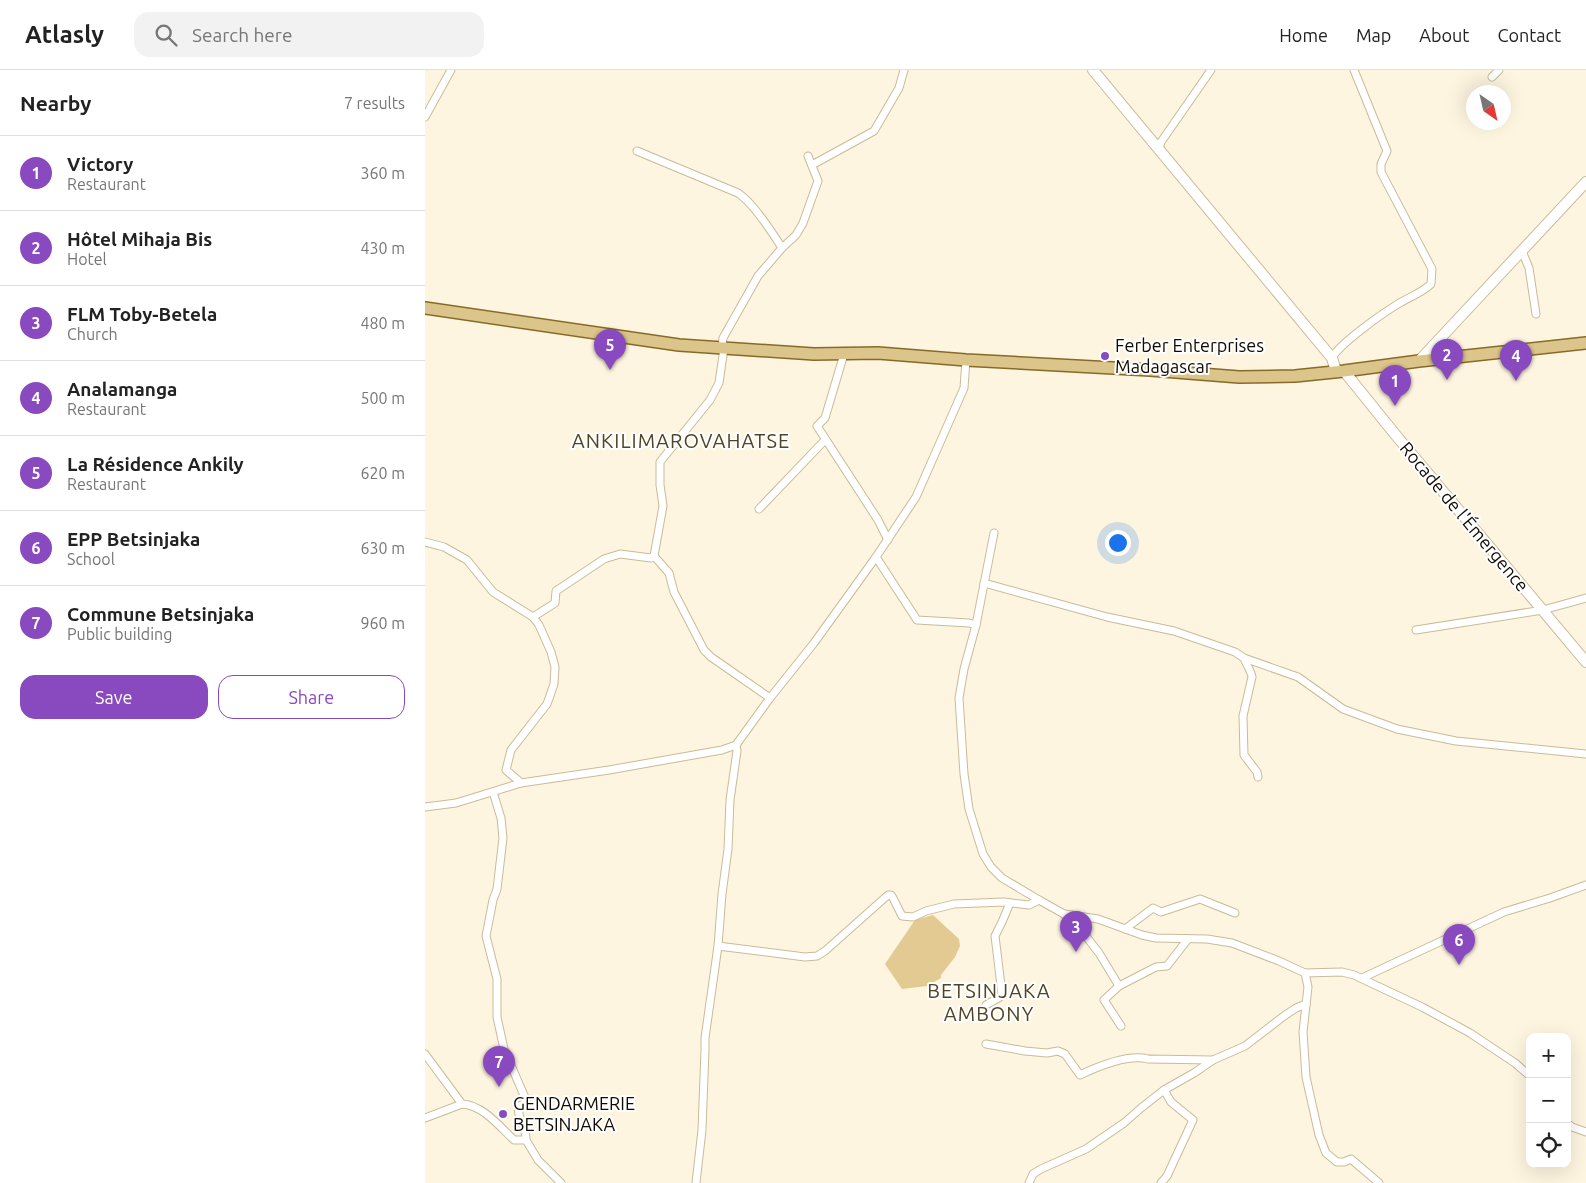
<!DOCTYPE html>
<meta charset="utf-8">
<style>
:root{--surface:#fff;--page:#f2f2f2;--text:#222;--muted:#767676;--line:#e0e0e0;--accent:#8a4abf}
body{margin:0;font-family:Ubuntu,sans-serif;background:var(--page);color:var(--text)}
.controls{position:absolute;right:15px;bottom:15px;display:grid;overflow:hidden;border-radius:10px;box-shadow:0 5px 20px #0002}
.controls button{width:45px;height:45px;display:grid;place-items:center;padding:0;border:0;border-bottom:1px solid var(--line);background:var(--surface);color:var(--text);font:25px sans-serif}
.compass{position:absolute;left:1041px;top:15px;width:45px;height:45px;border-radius:50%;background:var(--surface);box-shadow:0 5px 20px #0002;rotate:146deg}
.you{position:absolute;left:692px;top:472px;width:18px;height:18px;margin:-12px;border:4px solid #fff;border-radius:50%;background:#1a73e8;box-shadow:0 0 0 8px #1a73e833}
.badge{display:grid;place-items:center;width:32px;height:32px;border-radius:50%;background:var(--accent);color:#fff;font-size:16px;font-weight:700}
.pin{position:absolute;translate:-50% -41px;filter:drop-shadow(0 1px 2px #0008)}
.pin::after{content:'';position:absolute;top:26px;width:18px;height:15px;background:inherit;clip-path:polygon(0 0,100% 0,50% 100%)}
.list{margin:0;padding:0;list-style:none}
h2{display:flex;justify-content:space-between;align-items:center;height:65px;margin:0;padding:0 20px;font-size:21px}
h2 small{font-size:16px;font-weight:400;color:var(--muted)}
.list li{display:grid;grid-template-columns:32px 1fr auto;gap:15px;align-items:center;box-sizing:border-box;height:75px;padding:0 20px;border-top:1px solid var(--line)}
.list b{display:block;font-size:19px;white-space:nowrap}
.list p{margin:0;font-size:16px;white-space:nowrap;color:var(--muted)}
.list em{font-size:16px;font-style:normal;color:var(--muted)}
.actions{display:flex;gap:10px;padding:15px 20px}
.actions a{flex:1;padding:11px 0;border:1px solid var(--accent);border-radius:15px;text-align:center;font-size:18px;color:var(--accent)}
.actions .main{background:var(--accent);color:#fff}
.icon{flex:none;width:28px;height:28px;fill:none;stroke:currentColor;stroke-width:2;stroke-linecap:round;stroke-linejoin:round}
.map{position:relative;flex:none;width:1161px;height:1113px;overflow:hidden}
header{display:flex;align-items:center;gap:30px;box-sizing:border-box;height:70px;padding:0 25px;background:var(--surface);border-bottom:1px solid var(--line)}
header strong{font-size:24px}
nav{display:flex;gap:28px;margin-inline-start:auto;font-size:18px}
.search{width:350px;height:45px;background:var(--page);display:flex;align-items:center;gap:12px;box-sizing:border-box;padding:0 18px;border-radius:15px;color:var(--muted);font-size:19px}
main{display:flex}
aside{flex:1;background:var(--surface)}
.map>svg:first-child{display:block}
</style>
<header>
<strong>Atlasly</strong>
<div class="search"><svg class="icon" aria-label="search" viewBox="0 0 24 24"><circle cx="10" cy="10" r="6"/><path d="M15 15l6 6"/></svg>Search here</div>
<nav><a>Home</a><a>Map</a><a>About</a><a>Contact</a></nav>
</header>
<main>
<aside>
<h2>Nearby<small>7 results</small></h2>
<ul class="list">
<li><span class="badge">1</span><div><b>Victory</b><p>Restaurant</p></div><em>360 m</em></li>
<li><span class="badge">2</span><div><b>Hôtel Mihaja Bis</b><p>Hotel</p></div><em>430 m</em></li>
<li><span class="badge">3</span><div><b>FLM Toby-Betela</b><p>Church</p></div><em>480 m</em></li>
<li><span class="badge">4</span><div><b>Analamanga</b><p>Restaurant</p></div><em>500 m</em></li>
<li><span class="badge">5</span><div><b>La Résidence Ankily</b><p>Restaurant</p></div><em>620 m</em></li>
<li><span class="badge">6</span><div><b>EPP Betsinjaka</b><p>School</p></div><em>630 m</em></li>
<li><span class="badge">7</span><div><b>Commune Betsinjaka</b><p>Public building</p></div><em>960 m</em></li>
</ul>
<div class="actions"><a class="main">Save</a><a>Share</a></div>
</aside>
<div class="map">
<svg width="1161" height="1113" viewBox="0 0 1161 1113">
<rect width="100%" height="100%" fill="#fef5e0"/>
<path fill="#e2ca92" d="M508,845l26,24 1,7 -5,11 -14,18v3l-14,8 -25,3 -17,-25 30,-44z"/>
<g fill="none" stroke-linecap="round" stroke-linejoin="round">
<g stroke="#c9bb99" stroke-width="9">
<g id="street">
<path d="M1067,7l7,-7"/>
<path d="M0,47l26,-47"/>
<path d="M734,78l2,-6 50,-72"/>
<path d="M212,81l101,42c15,10 34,39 44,55"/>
<path d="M387,95l62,-34 25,-43 5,-18"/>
<path d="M1097,181l7,17 7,46"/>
<path d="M297,277l1,-9 35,-62 24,-28 14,-13 7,-12 15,-42 -10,-25"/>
<path d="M419,284l-19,64 -8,8 61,94 10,20"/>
<path d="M907,288c7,-14 51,-45 66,-54 11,-7 24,-11 33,-20l1,-15 -51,-97v-8l6,-13 -33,-81"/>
<path d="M334,439l66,-69"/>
<path d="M0,472l19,5 23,13 26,32 40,25 6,8 12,27 4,15 -1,17 -7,20 -36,46 -5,20 15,13"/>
<path d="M229,486l9,-50 -3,-21v-23l50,-62 9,-17 5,-35"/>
<path d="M451,487l41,63 52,3 7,2 -12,44 -5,29 5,76 5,35 14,45 8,13 11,11 37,22 25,14 18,17 17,22 20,33 -15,14 17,26"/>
<path d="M559,513l123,34 67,14 61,21 9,6 54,19 45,32 54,20 59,12 130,13"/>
<path d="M108,547l22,-14 1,-12 48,-32 16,-5 31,4 3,-2 15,17 5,19 30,58 7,7 59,41"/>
<path d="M551,555l18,-92"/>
<path d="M991,560l127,-20 43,-12"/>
<path d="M819,588c3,8 7,13 8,19l-9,39 1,39 13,17 1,5"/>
<path d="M68,722l8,26 2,20 -6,51 -4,11 -7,36 11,43v38l7,32 22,51 -2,4 -5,2c-3,11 8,22 7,34"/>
<path d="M0,737l31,-4 65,-20 88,-13 113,-20 14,-5"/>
<path d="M639,844l34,5 44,16 14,3 51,1 25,4 47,18 26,12 37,-1 12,3 68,32 48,26 45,30 15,13"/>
<path d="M700,859l28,-21 8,4 39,-13 35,14"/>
<path d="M293,876l87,11 12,-1 8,-5 63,-56h3l2,3 9,18 11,1 13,-6 28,-7 50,-2 25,3 10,-5"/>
<path d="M880,903l3,14 -5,45 3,45 13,58 7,18 11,9h7l7,-3 28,24"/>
<path d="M937,908l142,-66 46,-14 36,-13"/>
<path d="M694,916l37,-19 11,-1 21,-27"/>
<path d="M561,935l14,-8 2,-3 -7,-58 7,-14 8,-19"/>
<path d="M561,974l39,7 22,2 11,-2 7,3 15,21c19,-9 48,-21 68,-16l65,1"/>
<path d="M0,984l37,50c21,1 38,23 52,36h12l12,20 23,23"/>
<path d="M0,1048l37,-14"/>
<path d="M1142,1053l5,4 14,5"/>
<path d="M271,1113l6,-53 3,-80v-12l13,-92 4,-52 6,-45 2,-49 7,-49 -1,-6 34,-47 44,-55 62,-86 40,-60 48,-109 2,-28"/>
<path d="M604,1113l4,-9 8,-5 45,-20 38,-26 17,-15 23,-18 30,-17 19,-13 32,-14 39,-30 12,-8 10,-4"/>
<path d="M736,1113l6,-7 26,-56 -22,-18 -7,-12"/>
</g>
</g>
<g stroke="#c9bb99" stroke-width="12">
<g id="secondary">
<path d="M668,0l239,288 4,13"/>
<path d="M994,291l167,-179"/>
<path d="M919,301l50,62 192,229"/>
</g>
</g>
<g stroke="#866b28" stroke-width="14">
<path id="primary" d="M0,238l254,37 135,9 64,-1 88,7 184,10 89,7 56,-1 49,-5 75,-10 167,-18"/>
</g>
<use href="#street" stroke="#fff" stroke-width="7"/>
<use href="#secondary" stroke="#fff" stroke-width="10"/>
<use href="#primary" stroke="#dcc58a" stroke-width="11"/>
</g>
<g fill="#8a4abf" stroke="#fff" stroke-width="2">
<circle cx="680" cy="286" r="5"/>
<circle cx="78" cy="1044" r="5"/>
</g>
<g text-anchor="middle" stroke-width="4" stroke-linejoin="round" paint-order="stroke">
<g font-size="18" fill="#100b02" stroke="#fff" text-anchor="start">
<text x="690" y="282">Ferber Enterprises<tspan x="690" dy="21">Madagascar</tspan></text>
<text x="88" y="1040">GENDARMERIE<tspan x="88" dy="21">BETSINJAKA</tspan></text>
</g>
<g font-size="18" fill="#100b02" stroke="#fff">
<text transform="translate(1039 447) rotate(50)" y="6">Rocade de l'Émergence</text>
</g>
<g font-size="20" letter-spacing="1" fill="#514426" stroke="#fff">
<text x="256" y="378">ANKILIMAROVAHATSE</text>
<text x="564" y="928">BETSINJAKA<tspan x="564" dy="23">AMBONY</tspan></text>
</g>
</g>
</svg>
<div class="controls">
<button>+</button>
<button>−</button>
<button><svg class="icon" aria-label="locate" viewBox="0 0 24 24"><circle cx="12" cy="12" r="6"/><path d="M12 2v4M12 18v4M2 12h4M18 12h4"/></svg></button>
</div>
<svg class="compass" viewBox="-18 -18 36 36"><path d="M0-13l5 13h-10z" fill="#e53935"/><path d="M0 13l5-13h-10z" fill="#767676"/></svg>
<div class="you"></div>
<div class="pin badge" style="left:970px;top:336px">1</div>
<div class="pin badge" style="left:1022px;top:310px">2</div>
<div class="pin badge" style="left:651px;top:882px">3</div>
<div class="pin badge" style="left:1091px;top:311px">4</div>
<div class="pin badge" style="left:185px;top:300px">5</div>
<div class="pin badge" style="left:1034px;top:895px">6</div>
<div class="pin badge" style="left:74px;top:1017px">7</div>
</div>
</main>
